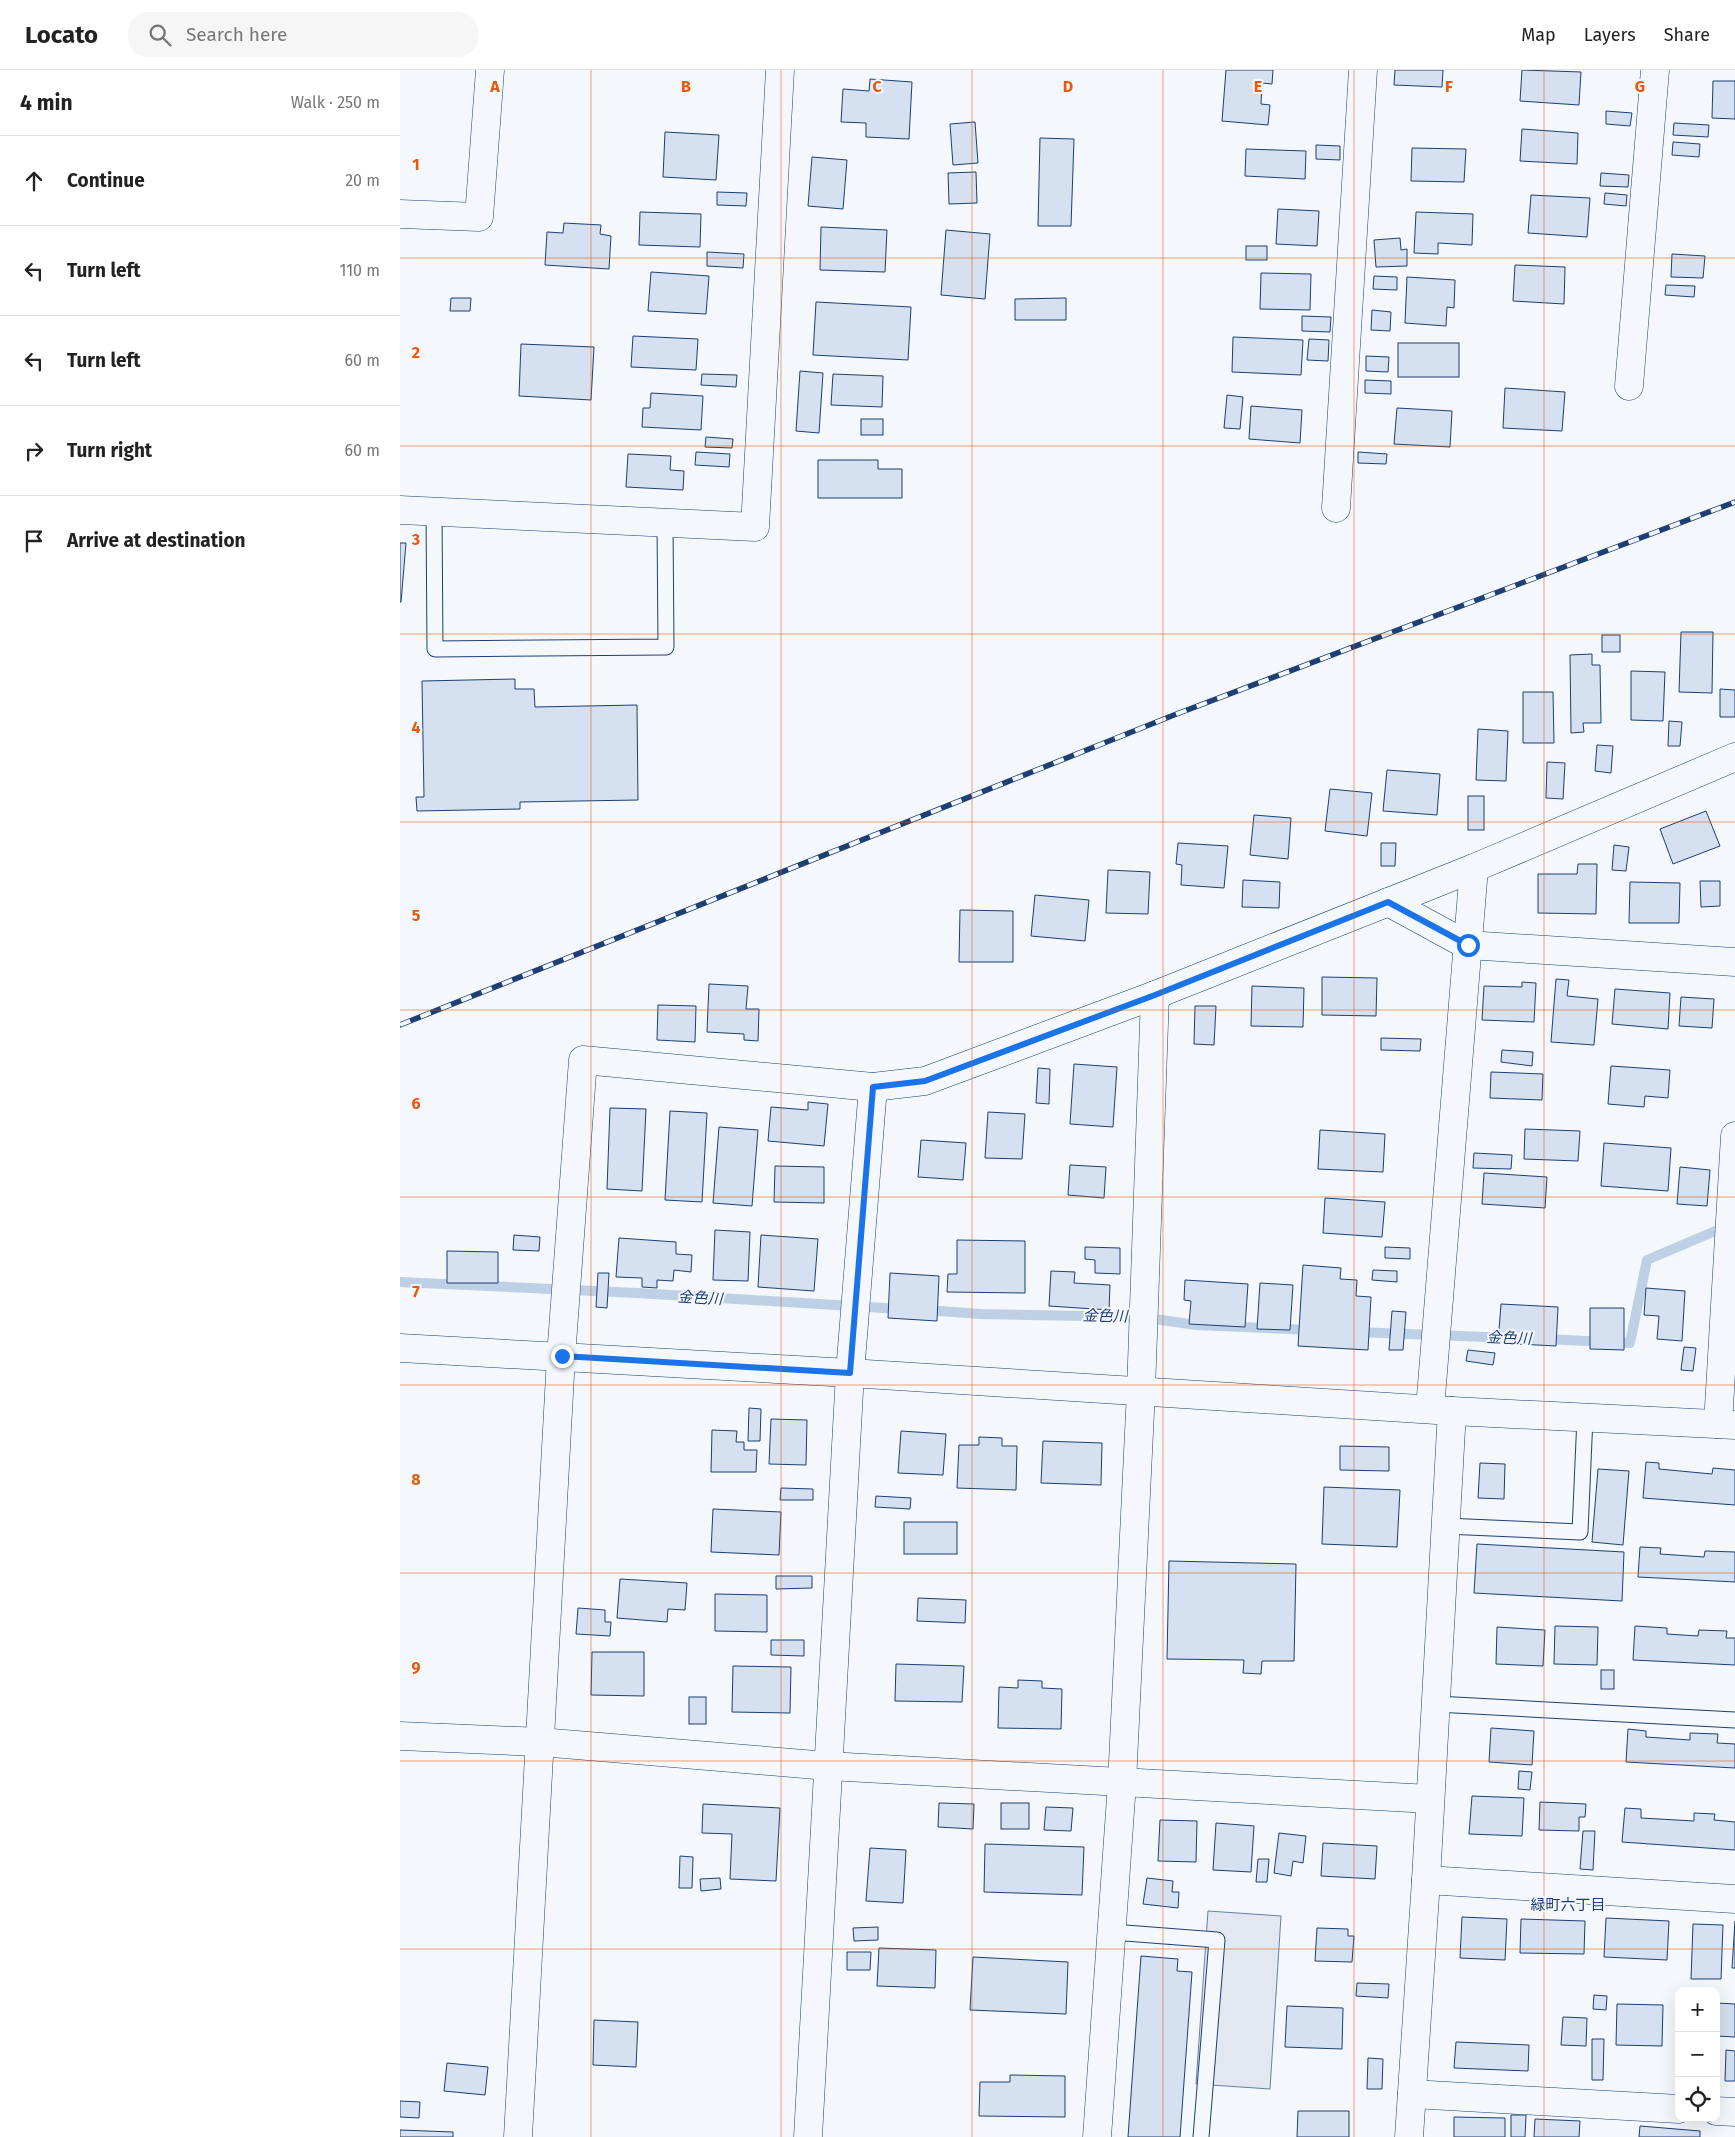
<!DOCTYPE html>
<meta charset="utf-8">
<style>
:root{--surface:#fff;--page:#f6f6f6;--text:#222;--muted:#767676;--line:#e0e0e0}
body{margin:0;font-family:"Fira Sans","Noto Sans JP",sans-serif;background:var(--page);color:var(--text)}
.controls{position:absolute;right:15px;bottom:15px;display:grid;overflow:hidden;border-radius:10px;box-shadow:0 5px 20px #0002}
.controls button{width:45px;height:45px;display:grid;place-items:center;padding:0;border:0;border-bottom:1px solid var(--line);background:var(--surface);color:var(--text);font:25px sans-serif}
.stop{position:absolute;width:15px;height:15px;margin:-11px;border:4px solid #1a73e8;border-radius:50%;background:#fff}
.stop.end{background:#1a73e8;border-color:#fff;box-shadow:0 1px 5px #0008}
.list{margin:0;padding:0;list-style:none}
h2{display:flex;justify-content:space-between;align-items:center;height:65px;margin:0;padding:0 20px;font-size:21px}
h2 small{font-size:16px;font-weight:400;color:var(--muted)}
.list li{display:grid;grid-template-columns:32px 1fr auto;gap:15px;align-items:center;box-sizing:border-box;height:90px;padding:0 20px;border-top:1px solid var(--line)}
.list b{display:block;font-size:19px;white-space:nowrap}
.list em{font-size:16px;font-style:normal;color:var(--muted)}
.icon{flex:none;width:28px;height:28px;fill:none;stroke:currentColor;stroke-width:2;stroke-linecap:round;stroke-linejoin:round}
.map{position:relative;flex:none;width:1335px;height:2067px;overflow:hidden}
header{display:flex;align-items:center;gap:30px;box-sizing:border-box;height:70px;padding:0 25px;background:var(--surface);border-bottom:1px solid var(--line)}
header strong{font-size:24px}
nav{display:flex;gap:28px;margin-inline-start:auto;font-size:18px}
.search{width:350px;height:45px;background:var(--page);display:flex;align-items:center;gap:12px;box-sizing:border-box;padding:0 18px;border-radius:20px;color:var(--muted);font-size:19px}
main{display:flex}
aside{flex:1;background:var(--surface)}
.map>svg:first-child{display:block}
</style>
<header>
<strong>Locato</strong>
<div class="search"><svg class="icon" aria-label="search" viewBox="0 0 24 24"><circle cx="10" cy="10" r="6"/><path d="M15 15l6 6"/></svg>Search here</div>
<nav><a>Map</a><a>Layers</a><a>Share</a></nav>
</header>
<main>
<aside>
<h2>4 min<small>Walk · 250 m</small></h2>
<ul class="list">
<li><svg class="icon" aria-label="ahead" viewBox="0 0 24 24"><path d="M12 20V5M6 11l6-6 6 6"/></svg><div><b>Continue</b></div><em>20 m</em></li>
<li><svg class="icon" aria-label="left" viewBox="0 0 24 24"><path d="M17 20v-9H6M10 6l-5 5 5 5"/></svg><div><b>Turn left</b></div><em>110 m</em></li>
<li><svg class="icon" aria-label="left" viewBox="0 0 24 24"><path d="M17 20v-9H6M10 6l-5 5 5 5"/></svg><div><b>Turn left</b></div><em>60 m</em></li>
<li><svg class="icon" aria-label="right" viewBox="0 0 24 24"><path d="M7 20v-9h11M14 6l5 5-5 5"/></svg><div><b>Turn right</b></div><em>60 m</em></li>
<li><svg class="icon" aria-label="arrive" viewBox="0 0 24 24"><path d="M6 21V4h12l-3 4 3 4H6"/></svg><div><b>Arrive at destination</b></div></li>
</ul>
</aside>
<div class="map">
<svg width="1335" height="2067" viewBox="0 0 1335 2067">
<rect width="100%" height="100%" fill="#f4f7fb"/>
<path fill="#e3e8f0" stroke="#687fa3" d="M808,1841l73,5 -11,173 -74,-5z"/>
<g fill="none" stroke-linecap="round" stroke-linejoin="round">
<g stroke="#bed0e5" stroke-width="10">
<path d="M0,1212l237,11 263,16"/>
<path d="M525,1240l56,4 160,3 55,8 116,5"/>
<path d="M956,1262l156,6"/>
<path d="M1144,1269l86,4 17,-83 80,-34"/>
</g>
</g>
<g fill="#d5e0f0" stroke="#1d3f73">
<path d="M826,0h47l-1,14 -10,-1 -1,21 9,1 -2,20 -46,-4z"/>
<path d="M995,0h48l-1,17 -48,-2z"/>
<path d="M1122,0l59,2 -2,33 -59,-4z"/>
<path d="M470,9l42,3 -3,57 -43,-2v-14l-25,-1 2,-33 26,2z"/>
<path d="M1313,11h22v38l-23,-1z"/>
<path d="M1206,41l26,2 -2,13 -24,-2z"/>
<path d="M575,52l3,41 -25,2 -3,-41z"/>
<path d="M1274,53l35,2 -1,12 -35,-2z"/>
<path d="M1122,59l56,4 -1,31 -57,-3z"/>
<path d="M265,62l54,3 -3,45 -53,-3z"/>
<path d="M640,68l34,1 -3,87h-33z"/>
<path d="M1273,72l27,2 -1,13 -27,-2z"/>
<path d="M916,75l24,1v14l-24,-1z"/>
<path d="M1012,78l54,1 -2,33 -53,-1z"/>
<path d="M846,79l60,2 -1,28 -60,-3z"/>
<path d="M412,87l35,3 -4,49 -35,-3z"/>
<path d="M576,102l1,31 -28,1 -1,-31z"/>
<path d="M1201,103l28,2 -1,12 -28,-1z"/>
<path d="M317,122l30,1 -1,13 -29,-1z"/>
<path d="M1205,123l22,2 -1,11 -22,-2z"/>
<path d="M1131,125l59,3 -3,39 -59,-4z"/>
<path d="M878,139l41,2 -2,35 -41,-2z"/>
<path d="M240,142l61,2 -1,33 -61,-2z"/>
<path d="M1016,142l57,2 -1,31 -34,-2v11l-24,-1z"/>
<path d="M164,153l37,2 -1,9 11,2 -2,33 -64,-4 2,-33 16,1z"/>
<path d="M421,157l66,3 -2,42 -65,-2z"/>
<path d="M546,160l44,4 -5,65 -44,-4z"/>
<path d="M1000,168l1,12 6,-1v17l-31,1 -2,-27z"/>
<rect x="846" y="176" width="21" height="14"/>
<path d="M307,182l37,2 -1,14 -36,-2z"/>
<path d="M1272,184l33,2 -2,22 -32,-1z"/>
<path d="M1115,195l50,2 -1,37 -51,-3z"/>
<path d="M251,202l58,4 -3,38 -58,-3z"/>
<path d="M861,203l50,1 -1,36 -50,-1z"/>
<path d="M974,206l23,1v13l-24,-1z"/>
<path d="M1007,207l48,3 -1,28 -7,-1 -1,19 -41,-3z"/>
<path d="M1266,215l29,1 -1,11 -29,-2z"/>
<path d="M51,228h20l-1,13h-20z"/>
<path d="M666,228v22h-51v-21z"/>
<path d="M416,232l95,5 -3,53 -95,-5z"/>
<path d="M972,240l19,2 -1,19 -19,-1z"/>
<path d="M902,246l29,1 -1,15 -28,-1z"/>
<path d="M233,266l65,3 -2,31 -65,-3z"/>
<path d="M833,267l70,3 -2,35 -69,-3z"/>
<path d="M909,269l20,1 -1,21 -21,-1z"/>
<rect x="998" y="273" width="61" height="34"/>
<path d="M121,274l73,3 -3,53 -72,-4z"/>
<path d="M966,286l23,1 -1,15 -22,-1z"/>
<path d="M400,301l23,2 -4,60 -23,-2z"/>
<path d="M302,304l35,1 -1,12 -35,-2z"/>
<path d="M433,304l50,2 -1,31 -51,-2z"/>
<path d="M965,310l26,1v13l-26,-1z"/>
<path d="M1105,318l60,4 -3,39 -59,-3z"/>
<path d="M251,323l52,3 -2,34 -59,-3 1,-19h7z"/>
<path d="M827,325l16,2 -3,32 -16,-1z"/>
<path d="M851,336l51,4 -2,33 -51,-4z"/>
<path d="M997,338l55,3 -2,36 -56,-3z"/>
<rect x="461" y="349" width="22" height="16"/>
<path d="M306,367l27,2 -1,9 -27,-1z"/>
<path d="M296,382l34,2 -1,13 -34,-2z"/>
<path d="M958,382l29,2 -1,10 -28,-1z"/>
<path d="M228,384l43,2 -1,14 14,1 -1,19 -57,-3z"/>
<path d="M418,390h60v9h24v29h-84z"/>
<path d="M0,473h6l-5,59h-1z"/>
<path d="M1281,562h32l-1,61 -33,-1z"/>
<rect x="1202" y="565" width="18" height="17"/>
<path d="M1192,584v11h8l1,58h-18l1,9 -13,1 -1,-78z"/>
<path d="M1231,601l34,1 -2,49 -32,-1z"/>
<path d="M115,609v10h19l1,18 102,-2 1,95 -118,2v7l-103,2 -1,-14h8l-2,-116z"/>
<path d="M1320,619l15,1v27h-15z"/>
<path d="M1123,622h30l1,51h-31z"/>
<path d="M1269,651l13,1 -2,24h-12z"/>
<path d="M1078,659l30,2 -2,50 -30,-1z"/>
<path d="M1197,675l16,1 -2,27 -16,-2z"/>
<path d="M1147,692l18,1 -2,36 -17,-1z"/>
<path d="M987,700l53,4 -3,41 -54,-4z"/>
<path d="M930,719l42,4 -5,43 -42,-5z"/>
<rect x="1068" y="726" width="16" height="34"/>
<path d="M1306,741l14,35 -47,18 -13,-35z"/>
<path d="M854,745l37,3 -3,41 -38,-4z"/>
<path d="M778,773l50,3 -4,42 -43,-3 1,-20 -6,-1z"/>
<path d="M981,773h15l-1,23h-14z"/>
<path d="M1214,775l15,2 -3,24 -14,-1z"/>
<path d="M1178,794h19l-1,50 -58,-1v-39h39z"/>
<path d="M708,800l42,2 -2,42 -42,-1z"/>
<path d="M843,810l37,2 -1,26 -37,-1z"/>
<path d="M1300,811h20v25l-19,1z"/>
<path d="M1230,812l50,1 -1,40h-50z"/>
<path d="M635,825l54,5 -4,41 -54,-5z"/>
<path d="M560,840l53,1v51h-54z"/>
<path d="M922,907l55,1 -1,38 -54,-1z"/>
<path d="M1156,909l13,1 -2,16 31,3 -4,46 -43,-3z"/>
<path d="M1122,912l14,1 -2,39 -52,-2 2,-34 38,1z"/>
<path d="M309,914l39,2 -2,23h13l-1,32 -14,-1v-6l-37,-2z"/>
<path d="M852,916l52,2 -1,39 -52,-1z"/>
<path d="M1215,919l55,4 -2,36 -56,-5z"/>
<path d="M1281,927l33,2 -2,29 -33,-2z"/>
<path d="M258,935l38,1 -1,36 -38,-2z"/>
<path d="M795,936h21l-2,39 -20,-1z"/>
<path d="M981,968l40,1 -1,12 -39,-1z"/>
<path d="M1102,980l31,2 -1,14 -31,-4z"/>
<path d="M674,994l43,3 -4,60 -43,-3z"/>
<path d="M1211,996l59,4 -2,28 -23,-2 -1,11 -36,-3z"/>
<path d="M638,998l12,1 -1,35 -13,-1z"/>
<path d="M1091,1002l52,2 -1,26 -52,-2z"/>
<path d="M408,1032l20,2 -4,42 -56,-5 3,-34 37,3z"/>
<path d="M210,1038l36,1 -4,82 -35,-2z"/>
<path d="M270,1041l37,2 -5,89 -37,-2z"/>
<path d="M588,1042l37,2 -3,45 -37,-1z"/>
<path d="M319,1057l39,3 -6,76 -39,-3z"/>
<path d="M1125,1059l55,2 -2,30 -54,-2z"/>
<path d="M920,1060l65,4 -2,38 -65,-3z"/>
<path d="M521,1070l45,3 -3,37 -45,-3z"/>
<path d="M1204,1073l67,5 -3,43 -67,-5z"/>
<path d="M1074,1083l38,2 -1,14 -38,-1z"/>
<path d="M670,1095l36,2 -2,31 -36,-3z"/>
<path d="M375,1096l49,1v36l-50,-1z"/>
<path d="M1280,1097l30,3 -3,36 -30,-2z"/>
<path d="M1084,1103l63,4 -2,31 -63,-4z"/>
<path d="M925,1128l60,4 -3,35 -59,-4z"/>
<path d="M315,1160l35,2 -2,49 -35,-1z"/>
<path d="M114,1165l26,2 -1,14 -26,-1z"/>
<path d="M361,1165l57,4 -4,52 -56,-4z"/>
<path d="M219,1168l57,4v12l16,1 -1,17 -17,-2 -1,11 -16,-1v8l-15,-1v-9l-26,-1z"/>
<path d="M557,1170l68,1v52l-78,-1 1,-18h9z"/>
<path d="M685,1177l35,1v26l-25,-1v-13l-10,-1z"/>
<path d="M985,1177l25,1v11l-25,-1z"/>
<path d="M47,1181l51,1v31h-51z"/>
<path d="M903,1195l38,3 -1,11 17,1 -1,16 15,1 -3,53 -70,-4z"/>
<path d="M973,1200l24,1v11l-25,-2z"/>
<path d="M651,1201l24,1 -1,11 36,2 -1,25 -60,-4z"/>
<path d="M198,1203h11l-2,35 -11,-1z"/>
<path d="M490,1203l49,3 -2,45 -49,-3z"/>
<path d="M785,1210l63,4 -3,43 -56,-3 2,-23 -7,-1z"/>
<path d="M860,1213l33,2 -3,45 -33,-1z"/>
<path d="M1246,1218l39,3 -3,50 -25,-2 2,-23 -15,-1z"/>
<path d="M1101,1234l57,3 -2,39 -58,-3z"/>
<path d="M1190,1238h34v42l-34,-1z"/>
<path d="M992,1241l14,1 -3,38h-14z"/>
<path d="M1284,1277l12,1 -3,23 -12,-1z"/>
<path d="M1068,1280l27,3 -2,12 -27,-4z"/>
<path d="M349,1338l12,1 -1,32h-12z"/>
<path d="M371,1349l36,1 -1,45 -37,-1z"/>
<path d="M312,1360l25,1 -1,11h8v8h13l-1,22h-45z"/>
<path d="M501,1361l45,3 -3,41 -45,-2z"/>
<path d="M579,1367l23,1v8h15l-1,44 -59,-2 2,-43h20z"/>
<path d="M643,1371l59,2 -1,42 -60,-2z"/>
<path d="M940,1376l49,1v24l-49,-1z"/>
<path d="M1246,1392l13,1v6l53,5 1,-6 22,2v35l-92,-7z"/>
<path d="M1080,1393l25,1 -1,35 -26,-1z"/>
<path d="M1198,1399l31,2 -6,74 -31,-3z"/>
<path d="M924,1417l76,3 -3,57 -75,-3z"/>
<path d="M381,1418l32,1v11h-33z"/>
<path d="M476,1426l35,2 -1,11 -35,-2z"/>
<path d="M313,1439l68,3 -2,43 -68,-3z"/>
<rect x="504" y="1452" width="53" height="32"/>
<path d="M1077,1474l147,8 -2,49 -148,-8z"/>
<path d="M1240,1477l21,1 -1,6 44,3 1,-6 30,1v30l-97,-5z"/>
<path d="M769,1491l127,3 -2,97h-32l-1,13 -18,-1 1,-13 -77,-1z"/>
<path d="M376,1506h36v12l-36,1z"/>
<path d="M220,1509l67,4 -2,27 -17,-1 -1,13 -50,-4z"/>
<path d="M315,1524l52,1v37l-52,-1z"/>
<path d="M518,1528l48,2 -1,23 -48,-2z"/>
<path d="M178,1538l27,2v12h6l-1,14 -34,-2z"/>
<path d="M1155,1556l43,1 -1,38 -43,-1z"/>
<path d="M1235,1556l32,2v6l31,2 1,-6 28,1 -1,7h9v27l-102,-5z"/>
<path d="M1097,1557l48,3 -2,36 -47,-2z"/>
<path d="M371,1570h33v16l-33,-1z"/>
<path d="M192,1582h52v44l-53,-1z"/>
<path d="M496,1594l68,2 -2,36 -67,-1z"/>
<path d="M333,1596l58,1 -1,46 -58,-1z"/>
<rect x="1201" y="1600" width="13" height="19"/>
<path d="M618,1610l24,1v7l20,1 -1,40 -63,-1 1,-41 19,1z"/>
<rect x="289" y="1627" width="17" height="27"/>
<path d="M1091,1658l43,3 -2,34 -43,-3z"/>
<path d="M1228,1659l18,2v6l44,3v-7l28,1 -1,9 18,1v24l-109,-6z"/>
<path d="M1119,1701l13,1 -2,18 -12,-1z"/>
<path d="M1072,1726l52,2 -2,38 -53,-2z"/>
<path d="M1140,1732l46,2 -1,13h-6v14l-40,-1z"/>
<path d="M539,1733l35,1 -1,25 -35,-2z"/>
<rect x="601" y="1733" width="28" height="26"/>
<path d="M303,1734l77,4 -4,73 -46,-2 2,-45 -30,-1z"/>
<path d="M646,1737l27,1 -2,23 -27,-1z"/>
<path d="M1225,1738l16,1v9l53,3v-8l21,1 -1,6 21,2v28l-113,-8z"/>
<path d="M760,1750l37,1 -1,41 -38,-1z"/>
<path d="M816,1753l38,3 -3,46 -38,-2z"/>
<path d="M1183,1761h12l-2,39 -13,-1z"/>
<path d="M879,1763l27,3 -3,27 -10,-2 -2,15 -17,-3z"/>
<path d="M923,1773l54,3 -2,33 -54,-3z"/>
<path d="M585,1774l99,3 -2,48 -98,-3z"/>
<path d="M470,1778l36,2 -3,53 -37,-2z"/>
<path d="M280,1786l13,1 -1,31h-13z"/>
<path d="M858,1789h11l-2,23h-11z"/>
<path d="M320,1808l1,11 -20,2 -1,-12z"/>
<path d="M747,1808l26,3 -1,11h7l-1,16 -35,-4z"/>
<path d="M1062,1847l45,2 -2,41 -45,-2z"/>
<path d="M1206,1848l63,3 -2,39 -63,-3z"/>
<path d="M1121,1849l64,2 -1,33 -64,-1z"/>
<path d="M1335,1851v47h-3z"/>
<path d="M1293,1854l30,1 -2,54h-30z"/>
<path d="M478,1857v13l-24,1 -1,-13z"/>
<path d="M917,1858l31,1v7h6l-2,26 -37,-1z"/>
<path d="M479,1878l57,2 -1,38 -58,-2z"/>
<path d="M447,1882h24l-1,18h-23z"/>
<path d="M741,1886l37,3 -1,12 15,1 -12,165h-52z"/>
<path d="M573,1887l95,5 -2,52 -96,-4z"/>
<path d="M957,1913l32,1 -1,14 -32,-2z"/>
<path d="M1194,1925l13,1 -1,14 -13,-1z"/>
<path d="M1316,1933l19,1v33l-19,-1z"/>
<path d="M1217,1934l46,1 -1,41 -46,-1z"/>
<path d="M887,1936l56,2 -1,41 -57,-2z"/>
<path d="M1163,1947l24,1 -1,28 -25,-1z"/>
<path d="M194,1950l44,2 -2,45 -43,-2z"/>
<path d="M1192,1969h12l-1,41h-11z"/>
<path d="M1056,1972l73,3 -1,26 -74,-3z"/>
<path d="M1326,1980l9,1v30h-10z"/>
<path d="M1316,1981h3l-2,33h-1z"/>
<path d="M968,1988l15,1 -1,30h-15z"/>
<path d="M47,1993l41,4 -3,28 -41,-4z"/>
<path d="M610,2005l55,1v41l-86,-1 1,-34h30z"/>
<path d="M0,2031l20,1 -1,16 -19,-1z"/>
<path d="M898,2041h51v26h-52z"/>
<path d="M1111,2045h15l-1,22h-14z"/>
<path d="M1054,2047l51,1v19h-51z"/>
<path d="M1135,2049l45,2 -1,16h-45z"/>
<path d="M1240,2056l60,5v6h-61z"/>
<path d="M0,2060l53,2v5h-53z"/>
</g>
<g fill="none" stroke-linecap="round" stroke-linejoin="round">
<g stroke="#1d3f73" stroke-width="17">
<g id="lane">
<path d="M34,442l1,137 231,-2 -1,-124"/>
<path d="M1045,1456l135,6 5,-115"/>
<path d="M1036,1634l299,16"/>
<path d="M712,1862l105,8 -16,197"/>
</g>
</g>
<g stroke="#1d3f73" stroke-width="29">
<g id="street">
<path d="M0,144l79,3 11,-147"/>
<path d="M1229,316l26,-316"/>
<path d="M936,438l27,-438"/>
<path d="M0,440l355,17 25,-457"/>
<path d="M988,832l79,43 268,17"/>
<path d="M0,1278l450,25 602,38 283,14"/>
<path d="M1030,1339l44,-541"/>
<path d="M1318,1354l17,-288"/>
<path d="M0,1666l140,6 288,24 602,33"/>
<path d="M1026,1810l309,19"/>
<path d="M1012,2024l267,15"/>
<path d="M1316,2041l19,1"/>
<path d="M118,2067l43,-780 22,-297 290,27 52,-6 230,-86 319,-127 261,-111"/>
<path d="M408,2067l42,-764 23,-286"/>
<path d="M697,2067l25,-354 19,-392 14,-396"/>
<path d="M1009,2067l17,-257 26,-469"/>
</g>
</g>
<use href="#lane" stroke="#f4f7fb" stroke-width="15"/>
<use href="#street" stroke="#f4f7fb" stroke-width="28"/>
<g stroke="#1d3f73" stroke-width="5.5">
<path id="rail" d="M0,955l774,-310 561,-213"/>
</g>
<use href="#rail" stroke="#f4f7fb" stroke-width="4" stroke-dasharray="11" stroke-linecap="butt"/>
</g>
<g fill="none" stroke-linecap="round" stroke-linejoin="round">
<path stroke="#1a73e8" stroke-width="6" d="M162,1286l288,17 23,-286 52,-6 230,-86 233,-93 80,43"/>
</g>
<path fill="none" stroke="#e8590c" stroke-width="1" stroke-opacity="0.55" d="M191,0v2067M381,0v2067M572,0v2067M763,0v2067M954,0v2067M1144,0v2067M0,188h1335M0,376h1335M0,564h1335M0,752h1335M0,940h1335M0,1127h1335M0,1315h1335M0,1503h1335M0,1691h1335M0,1879h1335"/>
<g text-anchor="middle" stroke-width="4" stroke-linejoin="round" paint-order="stroke">
<g font-size="15" font-style="italic" fill="#1d3f73" stroke="#f4f7fb">
<text transform="translate(300 1228) rotate(3)" y="5">金色川</text>
<text transform="translate(705 1246) rotate(1)" y="5">金色川</text>
<text transform="translate(1109 1268) rotate(2)" y="5">金色川</text>
</g>
<g font-size="15" fill="#1d3f73" stroke="#f4f7fb">
<text x="1168" y="1840">緑町六丁目</text>
</g>
</g>
<g font-size="16" text-anchor="middle" font-weight="bold" fill="#e8590c" stroke="#f4f7fb" stroke-width="4" stroke-linejoin="round" paint-order="stroke">
<text x="95" y="22">A</text>
<text x="286" y="22">B</text>
<text x="477" y="22">C</text>
<text x="668" y="22">D</text>
<text x="858" y="22">E</text>
<text x="1049" y="22">F</text>
<text x="1240" y="22">G</text>
<text x="16" y="100">1</text>
<text x="16" y="288">2</text>
<text x="16" y="475">3</text>
<text x="16" y="663">4</text>
<text x="16" y="851">5</text>
<text x="16" y="1039">6</text>
<text x="16" y="1227">7</text>
<text x="16" y="1415">8</text>
<text x="16" y="1603">9</text>
</g>
</svg>
<div class="controls">
<button>+</button>
<button>−</button>
<button><svg class="icon" aria-label="locate" viewBox="0 0 24 24"><circle cx="12" cy="12" r="6"/><path d="M12 2v4M12 18v4M2 12h4M18 12h4"/></svg></button>
</div>
<div class="stop" style="left:1068px;top:875px"></div>
<div class="stop end" style="left:162px;top:1286px"></div>
</div>
</main>
